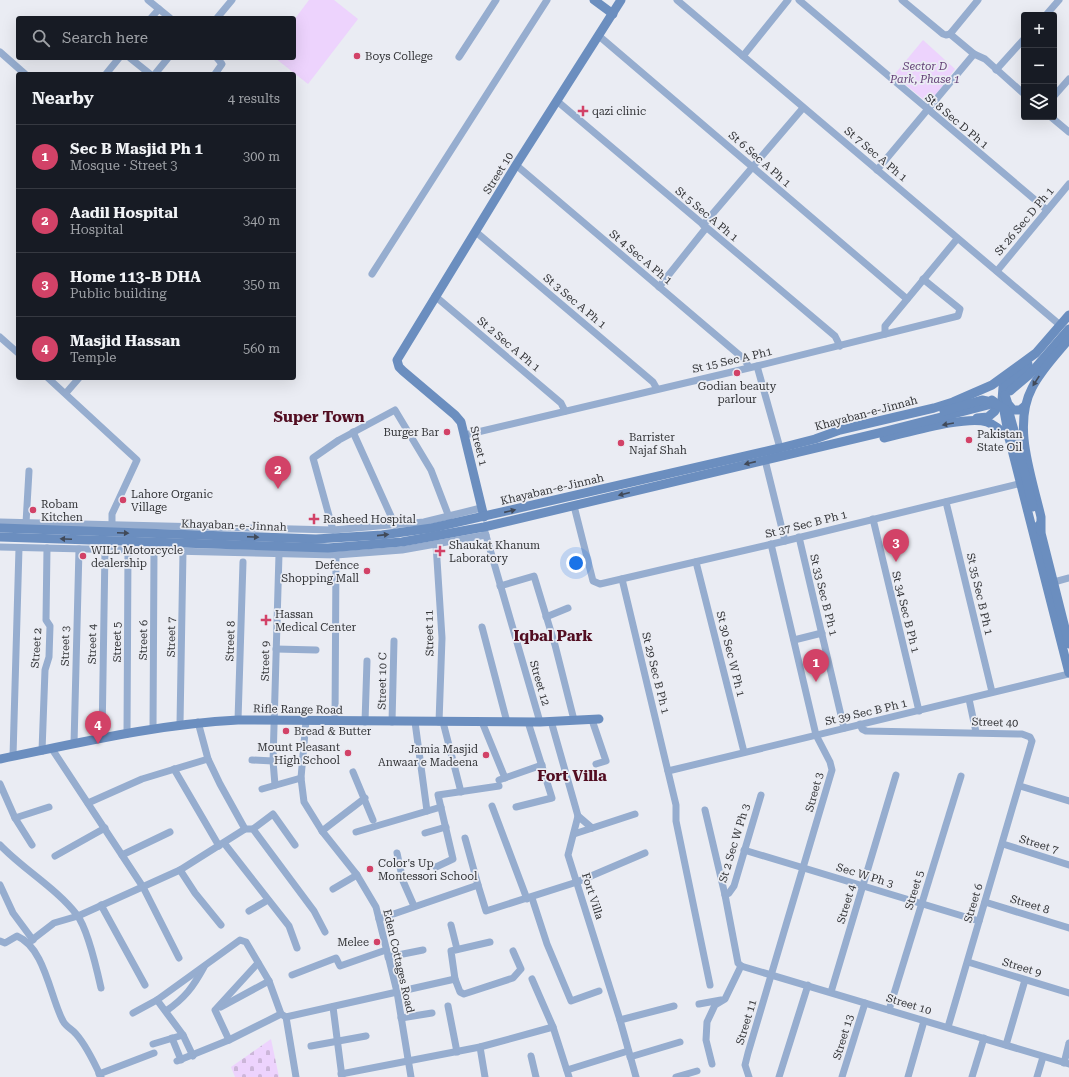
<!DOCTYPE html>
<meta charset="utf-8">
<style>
:root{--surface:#171b24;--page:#242831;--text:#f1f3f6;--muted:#9ea1a6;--line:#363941;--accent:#d24267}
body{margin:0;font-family:"Roboto Serif",serif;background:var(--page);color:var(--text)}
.controls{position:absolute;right:12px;top:12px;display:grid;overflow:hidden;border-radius:4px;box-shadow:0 4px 16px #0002}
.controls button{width:36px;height:36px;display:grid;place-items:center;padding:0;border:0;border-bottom:1px solid var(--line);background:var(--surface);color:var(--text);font:20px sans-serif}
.you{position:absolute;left:576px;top:563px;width:14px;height:14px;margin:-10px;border:3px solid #fff;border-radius:50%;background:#1a73e8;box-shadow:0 0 0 6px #1a73e833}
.badge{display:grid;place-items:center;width:26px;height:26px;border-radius:50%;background:var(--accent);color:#fff;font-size:13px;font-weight:700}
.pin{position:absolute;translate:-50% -33px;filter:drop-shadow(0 1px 2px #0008)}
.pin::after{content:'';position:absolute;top:21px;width:14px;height:12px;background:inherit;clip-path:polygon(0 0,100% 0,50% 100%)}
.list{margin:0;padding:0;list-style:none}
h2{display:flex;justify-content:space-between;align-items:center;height:52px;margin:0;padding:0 16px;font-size:17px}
h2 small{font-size:13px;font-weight:400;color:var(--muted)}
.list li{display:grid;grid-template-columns:26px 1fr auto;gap:12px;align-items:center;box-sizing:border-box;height:64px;padding:0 16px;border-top:1px solid var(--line)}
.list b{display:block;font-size:15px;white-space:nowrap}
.list p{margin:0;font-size:13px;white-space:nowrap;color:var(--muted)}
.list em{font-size:13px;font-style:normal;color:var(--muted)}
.icon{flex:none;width:22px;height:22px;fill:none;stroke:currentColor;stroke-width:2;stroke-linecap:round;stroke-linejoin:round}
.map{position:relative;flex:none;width:1069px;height:1077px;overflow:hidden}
.search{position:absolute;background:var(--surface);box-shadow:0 4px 16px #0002;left:16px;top:16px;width:280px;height:44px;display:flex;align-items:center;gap:10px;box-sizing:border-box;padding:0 14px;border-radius:4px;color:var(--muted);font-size:15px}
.panel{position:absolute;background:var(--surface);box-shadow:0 4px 16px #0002;left:16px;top:72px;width:280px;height:308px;border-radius:4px}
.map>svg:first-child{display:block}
</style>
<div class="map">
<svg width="1069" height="1077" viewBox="0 0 1069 1077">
<defs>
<pattern id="cemetery-stones" width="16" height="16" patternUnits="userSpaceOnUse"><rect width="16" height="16" fill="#edd3fd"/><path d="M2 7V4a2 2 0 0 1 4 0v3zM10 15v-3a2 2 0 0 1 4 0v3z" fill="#ccb6d9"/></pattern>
</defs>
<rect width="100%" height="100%" fill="#eaecf3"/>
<g fill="#edd3fd">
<path d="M309,0h25l24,19 -50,65 -33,-26h19v-38z"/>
<path d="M923,40l32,29 -26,35 -35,-29z"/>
</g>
<path fill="url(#cemetery-stones)" d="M271,1039l8,38h-44l-4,-10z"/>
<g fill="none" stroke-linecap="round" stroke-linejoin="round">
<g stroke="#96adcf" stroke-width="7">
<path d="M148,0l22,18"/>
<path d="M677,0l383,325"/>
<path d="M799,0l248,210"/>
<path d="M902,0l41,34 3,1 4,-1 24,20 11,5 39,35"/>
<path d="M1046,15l13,-15"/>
<path d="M151,18l8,-9"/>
<path d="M217,18l15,-18"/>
<path d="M950,34l28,-34"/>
<path d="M599,36l308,263"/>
<path d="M0,52l25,22"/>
<path d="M743,56l45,-56"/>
<path d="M459,57l37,-57"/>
<path d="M130,58l20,16"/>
<path d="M996,70l28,-31"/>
<path d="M106,74l13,-16"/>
<path d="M155,74l13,-16"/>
<path d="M215,74l7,-10 -5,-6"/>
<path d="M1054,96l15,-17"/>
<path d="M557,101l278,235 5,10"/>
<path d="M1051,117l18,15"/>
<path d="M516,165l228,194 5,8"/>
<path d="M877,170l97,-116"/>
<path d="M703,225l100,-117"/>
<path d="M476,232l177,150 4,7"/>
<path d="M997,271l72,-87"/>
<path d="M372,274l175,-274"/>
<path d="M659,287l47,-59"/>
<path d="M435,296l126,107 4,8"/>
<path d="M885,334v-8l72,-87"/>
<path d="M0,337l18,16"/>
<path d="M757,366l23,82"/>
<path d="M48,378l89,82 -25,54v11"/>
<path d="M66,393l13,-15"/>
<path d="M353,432l42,93"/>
<path d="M465,435l292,-69 201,-50 2,-7 -37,-30"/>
<path d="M765,460l20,81"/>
<path d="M946,502l46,190"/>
<path d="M574,506l19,75 7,3 185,-43 237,-58"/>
<path d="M873,519l46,192"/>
<path d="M0,522l333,8 91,-8 57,-14"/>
<path d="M26,523l3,-52"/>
<path d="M333,530l-20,-72 26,-18 56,-30 36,60 18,47"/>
<path d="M485,532l55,190"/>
<path d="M799,537l45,191"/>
<path d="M436,544l6,94 -3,84"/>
<path d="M0,547l336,8 66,-5 84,-15"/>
<path d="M696,562l48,190"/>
<path d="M622,579l54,226v16l34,164"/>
<path d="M1054,582l15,-4"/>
<path d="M500,586l34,-10 21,69 19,75"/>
<path d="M546,617l22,-9"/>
<path d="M482,627l25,95"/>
<path d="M794,640l28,-7"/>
<path d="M276,649l40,1"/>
<path d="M969,699l7,33"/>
<path d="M238,720l5,-158"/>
<path d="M592,720l14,41 -10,3"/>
<path d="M306,721l-5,57 3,24 18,29 35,44 19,32 21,85 14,85"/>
<path d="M335,721l1,-166"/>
<path d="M551,721l27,95 -10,39 52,165 16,57"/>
<path d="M198,722l10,37 12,25 25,45"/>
<path d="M365,722l2,-61"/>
<path d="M392,722l2,-81"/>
<path d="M415,722l12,89"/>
<path d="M443,722l18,70"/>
<path d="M482,722l23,56"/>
<path d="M180,724l3,-173"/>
<path d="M860,724l2,5 4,2 156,3 8,3 2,4 -84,286"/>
<path d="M153,729l1,-178"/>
<path d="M127,734l1,-184"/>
<path d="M102,738l3,-188"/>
<path d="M74,744l5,-195"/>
<path d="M52,749l91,138 36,71"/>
<path d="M42,751l3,-81 4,-13 1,-31 -4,-6 1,-72"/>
<path d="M13,756l6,-208"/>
<path d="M252,760l21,1"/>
<path d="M174,769l45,77"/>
<path d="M668,771l401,-97"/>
<path d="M353,772l20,48"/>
<path d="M499,780l43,-15"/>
<path d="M0,784l15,34 17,27"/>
<path d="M275,785l-2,-24 6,-207"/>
<path d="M1020,786l49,15"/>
<path d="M262,789l39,-11"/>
<path d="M88,803l54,-24 66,-20"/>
<path d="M492,806l35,93"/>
<path d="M516,807l36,-9 -24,-76"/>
<path d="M705,810l20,85 13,68 3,3"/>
<path d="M578,816l14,12"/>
<path d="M15,818l34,-11"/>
<path d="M253,829l20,-15 22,31"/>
<path d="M322,831l43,-33"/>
<path d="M356,832l85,-25"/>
<path d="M425,833l21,-6"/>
<path d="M574,834l61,-20"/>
<path d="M465,838l13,47"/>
<path d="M224,843l65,83 8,22"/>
<path d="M1003,844l66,21"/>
<path d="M0,845c24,25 56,43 77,70 10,13 20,55 24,73"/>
<path d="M744,850l235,71"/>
<path d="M397,853l6,28 11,25"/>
<path d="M122,855l48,-23"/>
<path d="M55,856l50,-28"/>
<path d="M436,867l17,-8 -15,-64 61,-9"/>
<path d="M180,870l15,23 26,32"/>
<path d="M0,885l13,28 20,27"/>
<path d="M333,889l24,-14"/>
<path d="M725,895l4,-2 5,-7 27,-91"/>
<path d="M532,898l15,46 24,57 28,-10"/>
<path d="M985,902l84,26"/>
<path d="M101,905l44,80"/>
<path d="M249,911l19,-11"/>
<path d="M379,919l99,-34 8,26 91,-29 68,-29"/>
<path d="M451,925l6,24"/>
<path d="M0,941l5,2 12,-7c28,12 33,61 46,85 3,6 9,8 13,13 9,10 19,30 25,43"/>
<path d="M28,943l26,-20 24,-7 102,-46 65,-41h8l61,82 11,21"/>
<path d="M388,957l35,-7"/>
<path d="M968,962l101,31"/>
<path d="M741,966l328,98"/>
<path d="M292,975l44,-17 4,8 46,-16"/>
<path d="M455,979l-4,-28 39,-9"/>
<path d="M532,979l21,48 16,50"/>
<path d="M831,992l65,-217"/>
<path d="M157,1000l26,35 10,21"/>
<path d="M699,1004l22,-4"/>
<path d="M448,1006l9,46"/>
<path d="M221,1007l48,-26"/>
<path d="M333,1007l9,70"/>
<path d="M889,1010l72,-234"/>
<path d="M166,1011c19,-13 27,-24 38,-44"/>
<path d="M133,1013l24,-13 83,-60 6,2 23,39 12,33 5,3 169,-38 5,13 4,2 49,-16 8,-9 -8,-18"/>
<path d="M286,1017l10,60"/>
<path d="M401,1018l31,-5"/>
<path d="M620,1020l54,-14"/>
<path d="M172,1038l9,22"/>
<path d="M229,1040l-14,-30 43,-47"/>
<path d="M153,1044l30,-9"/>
<path d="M1006,1045l19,-65"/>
<path d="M311,1046l55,-10"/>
<path d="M480,1047l5,30"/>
<path d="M531,1056l5,21"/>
<path d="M630,1057l50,-15"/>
<path d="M177,1061l52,-21 52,-26"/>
<path d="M1064,1063l5,-20"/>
<path d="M712,1064l-6,-24 1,-18 8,-17 10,-6 16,-33"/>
<path d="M567,1070l61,-19"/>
<path d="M99,1074l55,-21"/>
<path d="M341,1074l139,-27 73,-20"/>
<path d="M676,1077l21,-6"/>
<path d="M749,1077l-4,-12 3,-12 84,-283 -2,-8 -14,-27 -45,-191"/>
<path d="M779,1077l29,-92"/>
<path d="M842,1077l23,-74"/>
<path d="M908,1077l16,-56"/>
<path d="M972,1077l12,-39"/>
<path d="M1037,1077l6,-20"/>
</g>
<g stroke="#6b8ebf" stroke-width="9">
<path d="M594,0l19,14"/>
<path d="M1028,364l-13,14 -12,9 -1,13 7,38 60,235"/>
<path d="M1010,391l20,-17 39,-45"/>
<path d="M1005,395l3,9 5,6h7l5,-4"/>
<path d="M977,418l11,-1 7,-6 1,-8 -4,-3"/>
<path d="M884,438c23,-5 83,-23 103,-16 9,3 16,10 22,16"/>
<path d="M484,517l-23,-95 -6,-7 -52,-44 -4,-4 -2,-7 119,-195 105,-165"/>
<path d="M1039,525l30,119"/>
<path d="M0,528l316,11 66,-4 50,-7 348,-80 35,-9 25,-9 94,-22 19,-6 39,-17 44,-32 33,-38"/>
<path d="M1041,531v-14c-9,-40 -29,-91 -9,-129 9,-18 24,-33 37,-49"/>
<path d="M0,537l328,11 74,-6 82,-15 399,-95 109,-28"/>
<path d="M0,759c79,-16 158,-35 238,-39l302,2 59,-3"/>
</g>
<path stroke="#6b8ebf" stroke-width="9" d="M944,411l38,-11 10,2 14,8 4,6 5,18 18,73"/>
</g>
<defs><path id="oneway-solid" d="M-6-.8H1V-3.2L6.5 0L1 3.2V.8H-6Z"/></defs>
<g fill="#414a59">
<use href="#oneway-solid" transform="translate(1036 381) rotate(123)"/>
<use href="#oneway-solid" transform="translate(948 424) rotate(170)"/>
<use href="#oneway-solid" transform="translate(750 463) rotate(167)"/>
<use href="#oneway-solid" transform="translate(624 494) rotate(166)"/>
<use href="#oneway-solid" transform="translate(510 511) rotate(-13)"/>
<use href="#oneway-solid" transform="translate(123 533) rotate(2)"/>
<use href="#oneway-solid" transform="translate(383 535) rotate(-6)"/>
<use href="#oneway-solid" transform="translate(253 537) rotate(2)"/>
<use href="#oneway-solid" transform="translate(66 539) rotate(-178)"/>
</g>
<g fill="#d24267" stroke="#eaecf3" stroke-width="1.5">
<circle cx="357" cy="56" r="4"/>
<path d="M581 105h4v4h4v4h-4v4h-4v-4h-4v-4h4z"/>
<circle cx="737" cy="373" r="4"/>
<circle cx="447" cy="432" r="4"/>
<circle cx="969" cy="440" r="4"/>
<circle cx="621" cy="443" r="4"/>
<circle cx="123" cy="500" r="4"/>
<circle cx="33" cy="510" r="4"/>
<path d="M312 513h4v4h4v4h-4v4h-4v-4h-4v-4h4z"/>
<path d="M438 545h4v4h4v4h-4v4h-4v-4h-4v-4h4z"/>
<circle cx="83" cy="556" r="4"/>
<circle cx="367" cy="571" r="4"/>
<path d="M264 614h4v4h4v4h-4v4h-4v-4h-4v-4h4z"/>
<circle cx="286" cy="731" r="4"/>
<circle cx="348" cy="753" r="4"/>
<circle cx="486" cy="755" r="4"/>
<circle cx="370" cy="869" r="4"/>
<circle cx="377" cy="942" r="4"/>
</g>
<g text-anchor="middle" stroke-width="3.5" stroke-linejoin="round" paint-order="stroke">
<g font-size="11" fill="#333437" stroke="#eaecf3" text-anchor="start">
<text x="365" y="60">Boys College</text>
<text x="592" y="115">qazi clinic</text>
<text x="737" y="390" text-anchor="middle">Godian beauty<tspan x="737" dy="13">parlour</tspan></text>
<text x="439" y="436" text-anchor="end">Burger Bar</text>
<text x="977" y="438">Pakistan<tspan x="977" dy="13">State Oil</tspan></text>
<text x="629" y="441">Barrister<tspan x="629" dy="13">Najaf Shah</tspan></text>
<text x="131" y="498">Lahore Organic<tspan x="131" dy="13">Village</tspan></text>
<text x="41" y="508">Robam<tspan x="41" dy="13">Kitchen</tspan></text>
<text x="323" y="523">Rasheed Hospital</text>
<text x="449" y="549">Shaukat Khanum<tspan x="449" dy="13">Laboratory</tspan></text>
<text x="91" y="554">WILL Motorcycle<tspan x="91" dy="13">dealership</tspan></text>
<text x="359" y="569" text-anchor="end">Defence<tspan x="359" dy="13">Shopping Mall</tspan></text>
<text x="275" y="618">Hassan<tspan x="275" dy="13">Medical Center</tspan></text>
<text x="294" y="735">Bread &amp; Butter</text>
<text x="340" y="751" text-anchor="end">Mount Pleasant<tspan x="340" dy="13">High School</tspan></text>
<text x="478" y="753" text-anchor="end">Jamia Masjid<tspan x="478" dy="13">Anwaar e Madeena</tspan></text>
<text x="378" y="867">Color's Up<tspan x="378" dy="13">Montessori School</tspan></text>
<text x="369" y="946" text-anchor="end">Melee</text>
</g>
<g font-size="11" font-style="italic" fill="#654378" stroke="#eaecf3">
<text x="925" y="70">Sector D<tspan x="925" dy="13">Park, Phase 1</tspan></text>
</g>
<g font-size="11" fill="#333437" stroke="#eaecf3">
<text transform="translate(957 121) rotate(40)" y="4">St 8 Sec D Ph 1</text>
<text transform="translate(876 154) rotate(40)" y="4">St 7 Sec A Ph 1</text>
<text transform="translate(760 159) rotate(41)" y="4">St 6 Sec A Ph 1</text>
<text transform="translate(498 173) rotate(-58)" y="4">Street 10</text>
<text transform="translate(707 214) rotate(40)" y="4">St 5 Sec A Ph 1</text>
<text transform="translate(1024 221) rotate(-50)" y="4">St 26 Sec D Ph 1</text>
<text transform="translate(641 257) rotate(40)" y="4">St 4 Sec A Ph 1</text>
<text transform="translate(575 301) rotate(40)" y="4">St 3 Sec A Ph 1</text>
<text transform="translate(509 344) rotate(40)" y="4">St 2 Sec A Ph 1</text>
<text transform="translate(732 360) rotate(-13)" y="4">St 15 Sec A Ph1</text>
<text transform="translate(866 413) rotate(-15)" y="4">Khayaban-e-Jinnah</text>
<text transform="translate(479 446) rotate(76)" y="4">Street 1</text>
<text transform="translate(552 489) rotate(-13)" y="4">Khayaban-e-Jinnah</text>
<text transform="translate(806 524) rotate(-14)" y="4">St 37 Sec B Ph 1</text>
<text transform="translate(234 525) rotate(2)" y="4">Khayaban-e-Jinnah</text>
<text transform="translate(980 594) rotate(77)" y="4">St 35 Sec B Ph 1</text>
<text transform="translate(824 595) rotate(76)" y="4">St 33 Sec B Ph 1</text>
<text transform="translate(906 612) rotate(76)" y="4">St 34 Sec B Ph 1</text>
<text transform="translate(429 633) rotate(-91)" y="4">Street 11</text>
<text transform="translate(171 637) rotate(-89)" y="4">Street 7</text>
<text transform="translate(143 640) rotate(-89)" y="4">Street 6</text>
<text transform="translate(230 641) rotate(-88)" y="4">Street 8</text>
<text transform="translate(117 642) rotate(-90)" y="4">Street 5</text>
<text transform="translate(92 644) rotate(-89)" y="4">Street 4</text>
<text transform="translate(65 646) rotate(-89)" y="4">Street 3</text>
<text transform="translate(36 648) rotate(-86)" y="4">Street 2</text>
<text transform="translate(731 654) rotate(76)" y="4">St 30 Sec W Ph 1</text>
<text transform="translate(265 661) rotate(-89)" y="4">Street 9</text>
<text transform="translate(656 673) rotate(76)" y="4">St 29 Sec B Ph 1</text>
<text transform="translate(382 681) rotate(-89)" y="4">Street 10 C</text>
<text transform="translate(540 683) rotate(74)" y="4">Street 12</text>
<text transform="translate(298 709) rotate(1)" y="4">Rifle Range Road</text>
<text transform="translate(866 712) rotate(-13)" y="4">St 39 Sec B Ph 1</text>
<text transform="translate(995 722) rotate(2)" y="4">Street 40</text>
<text transform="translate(814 792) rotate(-75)" y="4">Street 3</text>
<text transform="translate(734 843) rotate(-73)" y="4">St 2 Sec W Ph 3</text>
<text transform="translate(1039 844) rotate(17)" y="4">Street 7</text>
<text transform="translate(865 875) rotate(17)" y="4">Sec W Ph 3</text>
<text transform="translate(914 890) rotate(-73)" y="4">Street 5</text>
<text transform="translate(593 896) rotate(72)" y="4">Fort Villa</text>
<text transform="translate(973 903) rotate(-73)" y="4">Street 6</text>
<text transform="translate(846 904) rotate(-73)" y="4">Street 4</text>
<text transform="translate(1030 904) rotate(17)" y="4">Street 8</text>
<text transform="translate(399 961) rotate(77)" y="4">Eden Cottages Road</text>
<text transform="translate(1022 967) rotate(17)" y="4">Street 9</text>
<text transform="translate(909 1004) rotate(17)" y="4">Street 10</text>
<text transform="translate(746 1022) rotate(-73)" y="4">Street 11</text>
<text transform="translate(843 1037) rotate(-73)" y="4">Street 13</text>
</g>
<g font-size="15" font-weight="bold" fill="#520d21" stroke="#eaecf3">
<text x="319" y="422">Super Town</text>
<text x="553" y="641">Iqbal Park</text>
<text x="572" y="781">Fort Villa</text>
</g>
</g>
</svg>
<div class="controls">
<button>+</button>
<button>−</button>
<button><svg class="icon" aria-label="layers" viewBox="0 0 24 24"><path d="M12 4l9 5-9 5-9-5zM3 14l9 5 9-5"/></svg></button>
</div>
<div class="you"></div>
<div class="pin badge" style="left:816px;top:682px">1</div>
<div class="pin badge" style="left:278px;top:489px">2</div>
<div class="pin badge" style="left:896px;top:562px">3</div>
<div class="pin badge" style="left:98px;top:744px">4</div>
<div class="search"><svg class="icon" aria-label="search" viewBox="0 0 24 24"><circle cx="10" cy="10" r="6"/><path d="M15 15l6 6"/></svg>Search here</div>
<section class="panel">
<h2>Nearby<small>4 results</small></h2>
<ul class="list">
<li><span class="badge">1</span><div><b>Sec B Masjid Ph 1</b><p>Mosque · Street 3</p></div><em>300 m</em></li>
<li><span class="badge">2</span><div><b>Aadil Hospital</b><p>Hospital</p></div><em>340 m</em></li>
<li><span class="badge">3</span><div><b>Home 113-B DHA</b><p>Public building</p></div><em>350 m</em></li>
<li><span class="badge">4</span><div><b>Masjid Hassan</b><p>Temple</p></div><em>560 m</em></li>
</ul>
</section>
</div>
